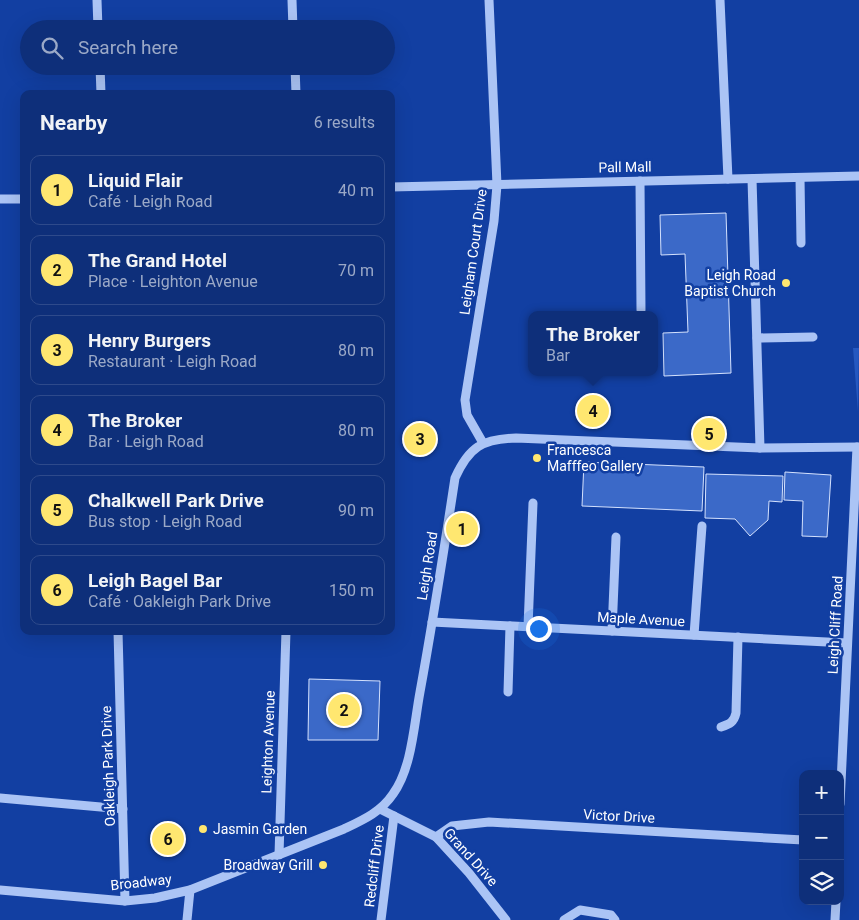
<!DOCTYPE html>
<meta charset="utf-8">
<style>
:root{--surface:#0e2f7a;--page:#1c3b81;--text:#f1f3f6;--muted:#9ba9c7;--line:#2e4a8b;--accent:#ffe770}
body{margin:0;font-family:Roboto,sans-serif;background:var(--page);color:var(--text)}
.controls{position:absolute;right:15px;bottom:15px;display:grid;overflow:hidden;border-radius:10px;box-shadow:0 5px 20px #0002}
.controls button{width:45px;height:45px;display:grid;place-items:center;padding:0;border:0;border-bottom:1px solid var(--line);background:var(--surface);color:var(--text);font:25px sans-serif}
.you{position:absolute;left:538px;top:628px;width:18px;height:18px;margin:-12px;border:4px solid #fff;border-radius:50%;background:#1a73e8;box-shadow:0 0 0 8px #1a73e833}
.badge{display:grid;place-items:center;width:32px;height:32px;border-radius:50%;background:var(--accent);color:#111;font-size:16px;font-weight:700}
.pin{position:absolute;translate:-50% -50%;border:2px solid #fff;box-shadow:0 1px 5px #0006}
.popup{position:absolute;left:528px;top:311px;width:130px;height:65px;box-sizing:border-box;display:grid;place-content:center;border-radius:10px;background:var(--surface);filter:drop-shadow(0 1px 4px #0005);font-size:16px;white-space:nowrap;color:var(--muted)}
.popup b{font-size:19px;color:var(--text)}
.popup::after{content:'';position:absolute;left:50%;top:100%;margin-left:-10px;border:10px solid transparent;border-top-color:var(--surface)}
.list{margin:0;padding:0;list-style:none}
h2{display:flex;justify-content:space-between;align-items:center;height:65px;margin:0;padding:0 20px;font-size:21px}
h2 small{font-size:16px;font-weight:400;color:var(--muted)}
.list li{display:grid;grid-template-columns:32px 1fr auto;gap:15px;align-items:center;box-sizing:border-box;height:70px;margin:0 10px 10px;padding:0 10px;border:1px solid var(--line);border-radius:10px}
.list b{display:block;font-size:19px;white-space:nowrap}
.list p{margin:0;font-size:16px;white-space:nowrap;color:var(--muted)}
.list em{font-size:16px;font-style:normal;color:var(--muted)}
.icon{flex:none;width:28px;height:28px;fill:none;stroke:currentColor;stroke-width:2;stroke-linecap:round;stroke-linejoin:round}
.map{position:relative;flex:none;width:859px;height:920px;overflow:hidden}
.search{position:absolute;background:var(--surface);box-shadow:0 5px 20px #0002;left:20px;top:20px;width:375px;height:55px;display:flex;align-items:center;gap:12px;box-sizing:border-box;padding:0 18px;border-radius:28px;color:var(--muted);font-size:19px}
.panel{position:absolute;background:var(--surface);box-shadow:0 5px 20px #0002;left:20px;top:90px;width:375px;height:545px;border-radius:10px}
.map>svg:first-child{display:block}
</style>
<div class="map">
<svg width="859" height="920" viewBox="0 0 859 920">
<rect width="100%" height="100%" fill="#123fa2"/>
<path fill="#2558c0" d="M853,348h6l-1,64z"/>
<g fill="#3b69c8" stroke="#d5e2fe">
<path d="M726,213l5,160 -67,3 -1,-43 25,-1 -3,-78 -24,1 -1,-40z"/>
<path d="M584,462l120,5 -2,44 -120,-5z"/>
<path d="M785,472l46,3 -4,62 -25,-1 1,-35 -19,-1z"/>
<path d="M706,474l77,2 -1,26 -13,-1 -1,19 -18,16 -15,-17 -30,-1z"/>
<path d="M309,679l71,2 -2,59h-70z"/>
</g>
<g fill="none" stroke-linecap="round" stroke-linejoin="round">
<g stroke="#abc4f5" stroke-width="9">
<path d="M97,0l1,29"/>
<path d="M292,0l1,29"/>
<path d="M720,0l8,179"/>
<path d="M100,66l1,28"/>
<path d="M295,66l1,28"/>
<path d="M800,178l1,65"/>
<path d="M752,179l8,269"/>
<path d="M640,181l1,129"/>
<path d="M391,187l468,-11"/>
<path d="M0,199h24"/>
<path d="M757,338l56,-1"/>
<path d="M483,443l-16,-28 -2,-15 29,-179 3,-36 -8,-185"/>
<path d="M432,622l415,21"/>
<path d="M528,627l5,-124"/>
<path d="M118,631l7,270"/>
<path d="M612,631l4,-94"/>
<path d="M694,635l8,-109"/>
<path d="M508,692l2,-66"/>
<path d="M721,727c9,-3 13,-5 15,-14l2,-76"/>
<path d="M0,798l123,11"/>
<path d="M840,804l17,-357"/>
<path d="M380,809l56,28 33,36 37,47"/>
<path d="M436,837l16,-11 37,-4 314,18"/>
<path d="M279,855l7,-224"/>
<path d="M0,890l125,11 30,-3 35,-8 154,-61c19,-9 37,-17 49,-35 19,-26 21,-70 27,-102 13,-71 24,-142 35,-214 14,-31 27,-39 61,-40l244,10 99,-1"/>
<path d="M187,920l3,-30"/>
<path d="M381,920l13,-104"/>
<path d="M564,920l16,-10 31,5 4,5"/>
<path d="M835,920l1,-19"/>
</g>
</g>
<g fill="#ffe770" stroke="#123fa2" stroke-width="2">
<circle cx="786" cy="283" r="5"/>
<circle cx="537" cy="458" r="5"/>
<circle cx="203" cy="829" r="5"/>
<circle cx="323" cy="865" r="5"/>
</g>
<g text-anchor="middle" stroke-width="5" stroke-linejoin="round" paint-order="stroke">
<g font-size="14" fill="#fff" stroke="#123fa2">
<text transform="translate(625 167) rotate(-1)" y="5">Pall Mall</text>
<text transform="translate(473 252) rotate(-82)" y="5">Leigham Court Drive</text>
<text transform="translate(427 566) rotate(-81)" y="5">Leigh Road</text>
<text transform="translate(641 619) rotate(3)" y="5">Maple Avenue</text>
<text transform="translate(835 625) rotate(-87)" y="5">Leigh Cliff Road</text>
<text transform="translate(268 742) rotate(-88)" y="5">Leighton Avenue</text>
<text transform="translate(108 766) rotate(-92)" y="5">Oakleigh Park Drive</text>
<text transform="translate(619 816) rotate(3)" y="5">Victor Drive</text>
<text transform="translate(471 857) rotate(48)" y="5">Grand Drive</text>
<text transform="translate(374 866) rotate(-83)" y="5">Redcliff Drive</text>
<text transform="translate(141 882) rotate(-6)" y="5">Broadway</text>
</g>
<g font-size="14" fill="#fff" stroke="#123fa2" text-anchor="end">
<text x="776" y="280">Leigh Road<tspan x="776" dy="16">Baptist Church</tspan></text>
<text x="547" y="455" text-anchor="start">Francesca<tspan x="547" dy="16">Mafffeo Gallery</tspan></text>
<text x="213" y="834" text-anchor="start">Jasmin Garden</text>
<text x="313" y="870">Broadway Grill</text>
</g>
</g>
</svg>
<div class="controls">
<button>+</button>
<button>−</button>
<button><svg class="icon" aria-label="layers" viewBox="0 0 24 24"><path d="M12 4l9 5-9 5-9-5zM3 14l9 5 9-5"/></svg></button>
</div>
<div class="you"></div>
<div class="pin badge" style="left:462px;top:529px">1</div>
<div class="pin badge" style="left:344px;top:710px">2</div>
<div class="pin badge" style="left:420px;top:439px">3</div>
<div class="pin badge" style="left:593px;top:411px">4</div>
<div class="popup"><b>The Broker</b>Bar</div>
<div class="pin badge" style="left:709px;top:434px">5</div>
<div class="pin badge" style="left:168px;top:839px">6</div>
<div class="search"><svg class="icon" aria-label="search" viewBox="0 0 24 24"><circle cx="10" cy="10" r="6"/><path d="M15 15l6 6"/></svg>Search here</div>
<section class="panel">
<h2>Nearby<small>6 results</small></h2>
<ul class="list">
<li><span class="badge">1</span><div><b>Liquid Flair</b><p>Café · Leigh Road</p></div><em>40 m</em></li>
<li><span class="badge">2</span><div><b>The Grand Hotel</b><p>Place · Leighton Avenue</p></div><em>70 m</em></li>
<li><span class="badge">3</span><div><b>Henry Burgers</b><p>Restaurant · Leigh Road</p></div><em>80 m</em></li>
<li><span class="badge">4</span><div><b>The Broker</b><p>Bar · Leigh Road</p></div><em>80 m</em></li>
<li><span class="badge">5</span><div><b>Chalkwell Park Drive</b><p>Bus stop · Leigh Road</p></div><em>90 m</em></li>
<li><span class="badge">6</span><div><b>Leigh Bagel Bar</b><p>Café · Oakleigh Park Drive</p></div><em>150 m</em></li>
</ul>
</section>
</div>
